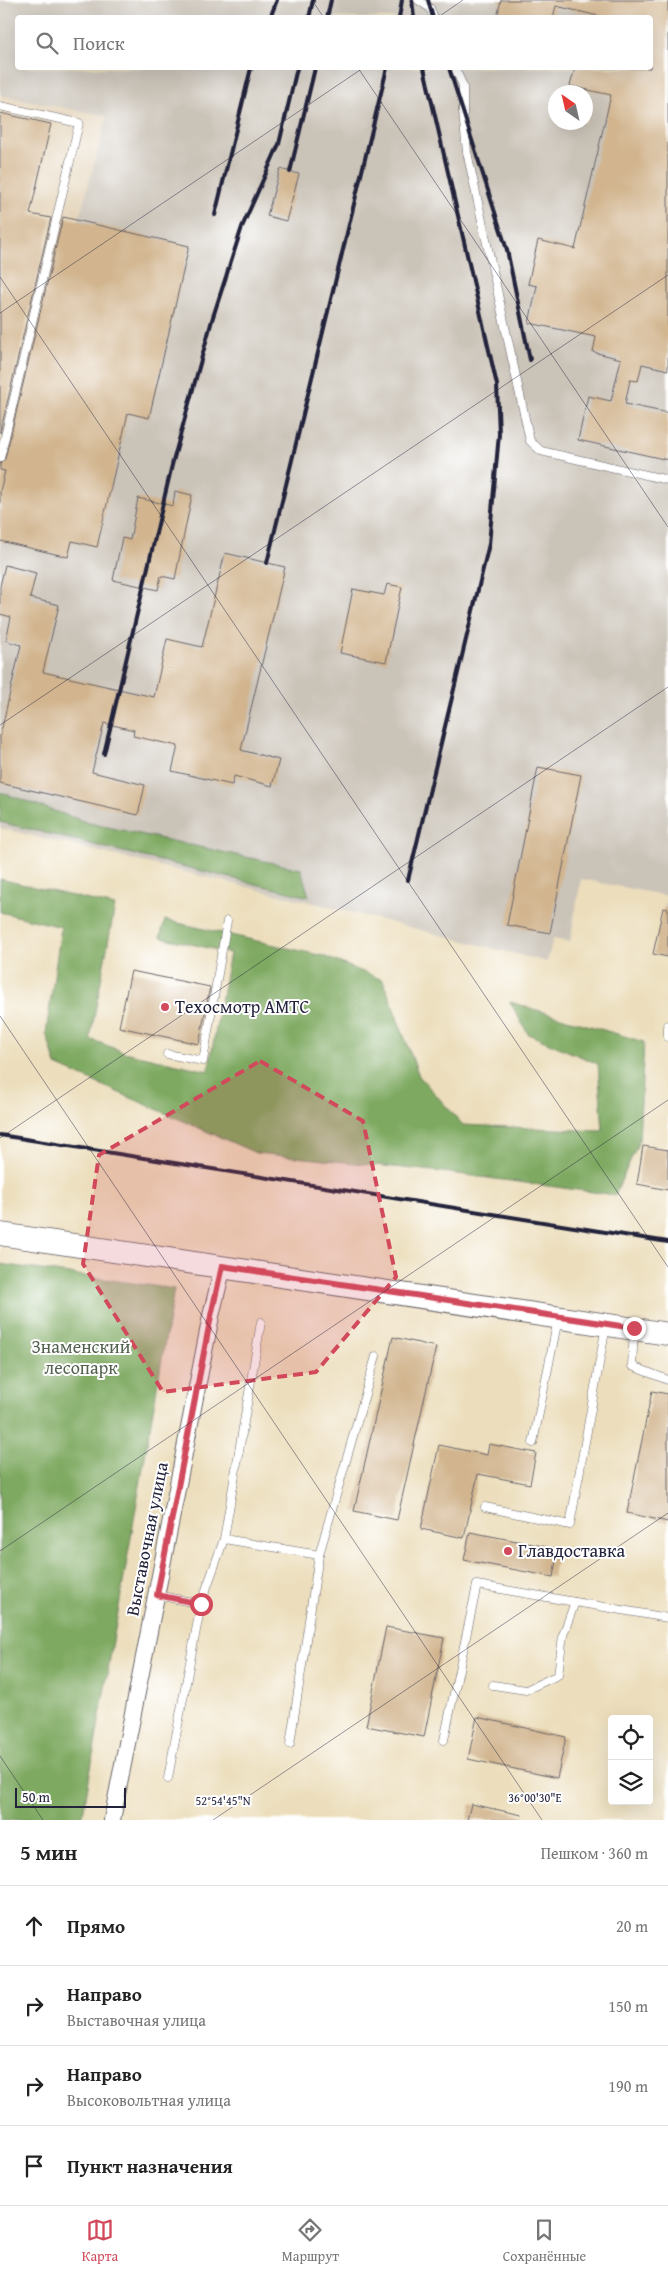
<!DOCTYPE html>
<html lang="ru">
<meta charset="utf-8">
<style>
:root{--surface:#fff;--page:#f6f6f6;--text:#222;--muted:#767676;--line:#e0e0e0;--accent:#d1495b}
body{margin:0;font-family:"Gentium Book Plus",serif;background:var(--page);color:var(--text)}
.controls{position:absolute;right:15px;bottom:15px;display:grid;overflow:hidden;border-radius:5px;box-shadow:0 5px 20px #0002}
.controls button{width:45px;height:45px;display:grid;place-items:center;padding:0;border:0;border-bottom:1px solid var(--line);background:var(--surface);color:var(--text);font:25px sans-serif}
.compass{position:absolute;left:548px;top:85px;width:45px;height:45px;border-radius:50%;background:var(--surface);box-shadow:0 5px 20px #0002;rotate:326deg}
.scale{position:absolute;left:15px;bottom:12px;width:111px;box-sizing:border-box;padding-left:5px;border:2px solid #22223b;border-top:0;font-size:14px;line-height:18px;white-space:nowrap;color:#22223b;-webkit-text-stroke:4px #fff;paint-order:stroke}
.stop{position:absolute;width:15px;height:15px;margin:-11px;border:4px solid #d1495b;border-radius:50%;background:#fff}
.stop.end{background:#d1495b;border-color:#fff;box-shadow:0 1px 5px #0008}
.list{margin:0;padding:0;list-style:none}
h2{display:flex;justify-content:space-between;align-items:center;height:65px;margin:0;padding:0 20px;font-size:21px}
h2 small{font-size:16px;font-weight:400;color:var(--muted)}
.list li{display:grid;grid-template-columns:32px 1fr auto;gap:15px;align-items:center;box-sizing:border-box;height:80px;padding:0 20px;border-top:1px solid var(--line)}
.list b{display:block;font-size:19px;white-space:nowrap}
.list p{margin:0;font-size:16px;white-space:nowrap;color:var(--muted)}
.list em{font-size:16px;font-style:normal;color:var(--muted)}
.icon{flex:none;width:28px;height:28px;fill:none;stroke:currentColor;stroke-width:2;stroke-linecap:round;stroke-linejoin:round}
.map{position:relative;flex:none;width:668px;height:1820px;overflow:hidden}
.search{position:absolute;background:var(--surface);box-shadow:0 5px 20px #0002;left:15px;right:15px;top:15px;height:55px;display:flex;align-items:center;gap:12px;box-sizing:border-box;padding:0 18px;border-radius:5px;color:var(--muted);font-size:19px}
.sheet{height:385px;background:var(--surface)}
nav{display:flex;justify-content:space-around;align-items:center;box-sizing:border-box;height:70px;border-top:1px solid var(--line);background:var(--surface);font-size:14px;color:var(--muted)}
nav a{display:grid;justify-items:center;gap:2px}
nav .on{color:var(--accent)}
.map>svg:first-child{display:block}
</style>
<div class="map">
<svg width="668" height="1820" viewBox="0 0 668 1820">
<rect width="100%" height="100%" fill="#fff"/>
<filter id="ink" filterUnits="userSpaceOnUse"><feTurbulence type="fractalNoise" baseFrequency=".02" numOctaves="2"/><feDisplacementMap in="SourceGraphic" scale="10" xChannelSelector="R" yChannelSelector="G"/><feConvolveMatrix kernelMatrix="1 2 1 2 8 2 1 2 1" color-interpolation-filters="sRGB"/></filter>
<filter id="wash" filterUnits="userSpaceOnUse"><feTurbulence type="fractalNoise" baseFrequency=".0096" numOctaves="4" result="noise"/><feDisplacementMap in="SourceGraphic" scale="20" xChannelSelector="R" yChannelSelector="G"/><feGaussianBlur stdDeviation="1.12" result="paint"/><feColorMatrix in="noise" values="0 0 0 0 0 0 0 0 0 0 0 0 0 0 0 0 0 1.4 0 .05"/><feComposite in="paint" operator="in"/></filter>
<g filter="url(#wash)">
<rect width="100%" height="100%" fill="#ecdebc"/>
<path fill="#e2d1b5" d="M0,95l107,20 -107,395z"/>
<path fill="#cac3b8" fill-rule="evenodd" d="M0,0h668v957l-15,-3 14,-58 -86,-17 -11,63 -17,-3 -6,23 -225,-57 -322,-77v-318l107,-394 -107,-21zM18,18h632v50h-632zM556,92h30v30h-30z"/>
<g fill="#7ea961" stroke="#50664e">
<path d="M0,792l89,31 212,46 8,28 -309,-75z"/>
<path d="M0,879l115,27 -25,133 34,13 84,19 22,-118 -70,-16 5,-17 158,36 60,24 36,96 44,49 140,6 -5,-67 -70,-30 -18,-32 134,40 -5,99 -24,54 -172,-23 -187,-19 -200,-88 -10,-32 15,-106 -61,-15z"/>
<path d="M0,1264l174,25 -92,531h-82z"/>
</g>
<g id="blocks">
<g fill="#d2b58f">
<path d="M501,0h167v370l-26,-6 -4,17 -8,-1 -5,24 43,9v47l-90,-20 10,-44 23,5 10,-42 -28,-7 3,-15 -67,-14 8,-37 -9,-2 10,-44 37,9 36,-154 -41,-9 5,-18h75v-50h-43l-51,-12 -3,12h-56z"/>
<path d="M0,113l51,11 -21,90 21,4 -51,215z"/>
<path d="M280,169l19,5 -13,47 -19,-5z"/>
<path d="M63,217l126,29 -40,172 -21,-5 -31,134 -25,-6 -4,16 -68,-16v-50l5,-20 -5,-1v-6l5,-5z"/>
<path d="M175,491l17,4 -17,84 -14,-3 -3,14 -45,-10 9,-42 8,2 8,-42 35,8z"/>
<path d="M225,553l60,14 -44,183 38,10 -7,26 -38,-10 -2,9 -60,-14 6,-25 -45,-10 1,-6 -30,-7 -12,49 53,13 -7,30 -138,-32v-47l21,-91 -15,-4 5,-24 -11,-3v-28l5,-21 31,8 -6,25 29,7 -16,67 111,25 13,-58 35,8z"/>
<path d="M387,584l15,3 -16,75 -46,-9 13,-64 31,6z"/>
<path d="M538,767l43,8 -31,158 -43,-8z"/>
<path d="M663,908l5,1v48l-15,-3z"/>
<path d="M131,971l79,16 -11,57 -80,-17z"/>
<path d="M643,1146l25,4v40l-31,-6z"/>
<path d="M393,1337l43,10 -39,173 -43,-9z"/>
<path d="M652,1391l16,3v128l-41,-9z"/>
<path d="M489,1444l47,9 -6,31 -52,-10 -14,64 -43,-9 18,-84 48,10z"/>
<path d="M470,1532l88,17 -5,28 -89,-17z"/>
<path d="M386,1627l58,11 -20,99 -58,-11z"/>
<path d="M477,1717l89,20 -9,41 -89,-19z"/>
<path d="M471,1804l51,11 -1,5h-54z"/>
</g>
</g>
</g>
<g filter="url(#ink)">
<use href="#blocks" fill-opacity="0" stroke="#696468" stroke-width="1"/>
<g fill="none" stroke-linecap="round" stroke-linejoin="round">
<g stroke="#696468" stroke-width="9">
<g id="lane">
<path d="M418,0l12,8 4,10"/>
<path d="M455,68l8,18v26l4,40 63,289 11,10 127,29"/>
<path d="M0,106l79,17 -79,335"/>
<path d="M668,1025v12"/>
<path d="M167,1054l36,7 24,-140"/>
<path d="M634,1330l-2,36 36,14"/>
<path d="M533,1443l25,-124"/>
<path d="M485,1507l85,18 36,-199"/>
<path d="M224,1539l95,16 -29,189"/>
<path d="M319,1555l57,-199"/>
<path d="M157,1595l44,9 23,-65 37,-217"/>
<path d="M493,1685l33,5 32,-15 5,-40 12,-33"/>
<path d="M444,1740l33,-155 191,33"/>
<path d="M168,1778l33,-174"/>
</g>
</g>
<g stroke="#696468" stroke-width="18">
<path id="street" d="M112,1820l99,-504 12,-50"/>
</g>
<g stroke="#696468" stroke-width="24">
<path id="secondary" d="M0,1234l668,100"/>
</g>
<use href="#lane" stroke="#fff" stroke-width="8"/>
<use href="#street" stroke="#fff" stroke-width="16"/>
<use href="#secondary" stroke="#fff" stroke-width="22"/>
<g stroke="#22223b" stroke-width="4">
<path d="M412,0l2,18"/>
<path d="M428,0l5,18"/>
<path d="M270,18l7,-18"/>
<path d="M309,18l4,-18"/>
<path d="M327,18l4,-18"/>
<path d="M399,18l3,-18"/>
<path d="M449,68l58,182 23,110"/>
<path d="M290,172l25,-104"/>
<path d="M215,215l36,-147"/>
<path d="M267,563l120,-495"/>
<path d="M104,754l68,-289 40,-145 30,-93 37,-83 18,-76"/>
<path d="M408,880l81,-336 10,-110 -2,-49 -73,-317"/>
<path d="M0,1135l668,107"/>
</g>
</g>
</g>
<g fill="none" stroke-linecap="round" stroke-linejoin="round" filter="url(#ink)">
<path stroke="#d1495b" stroke-width="6" d="M201,1604l-44,-9 54,-279 11,-50 412,62"/>
</g>
<path fill="#d1495b" fill-opacity="0.2" stroke="#d1495b" stroke-width="4" stroke-dasharray="10 6" stroke-linejoin="round" d="M260,1061l103,60 33,156 -80,95 -153,20 -80,-128 16,-109z"/>
<path fill="none" stroke="#22223b" stroke-width="1" stroke-opacity="0.45" d="M312,0l12,18M437,18l26,-18M358,68l310,459M0,277l668,990M0,313l363,-245M0,725l668,-450M0,1016l542,804M0,1138l668,-451M0,1551l668,-451M0,1756l43,64M213,1820l455,-307"/>
<g fill="#d1495b" stroke="#fff" stroke-width="2">
<circle cx="165" cy="1007" r="5"/>
<circle cx="508" cy="1551" r="5"/>
</g>
<g text-anchor="middle" stroke-width="4" stroke-linejoin="round" paint-order="stroke">
<g font-size="18" fill="#22223b" stroke="#fff" text-anchor="start">
<text x="175" y="1013">Техосмотр АМТС</text>
<text x="518" y="1557">Главдоставка</text>
</g>
<g font-size="18" fill="#53624f" stroke="#fff">
<text x="81" y="1353">Знаменский<tspan x="81" dy="21">лесопарк</tspan></text>
</g>
<g font-size="18" fill="#22223b" stroke="#fff">
<text transform="translate(147 1539) rotate(-79)" y="6">Выставочная улица</text>
</g>
</g>
<g font-size="12" text-anchor="middle" fill="#22223b" stroke="#fff" stroke-width="4" stroke-linejoin="round" paint-order="stroke">
<text x="535" y="1802">36°00'30"E</text>
<text x="223" y="1805">52°54'45"N</text>
</g>
</svg>
<div class="controls">
<button><svg class="icon" aria-label="locate" viewBox="0 0 24 24"><circle cx="12" cy="12" r="6"/><path d="M12 2v4M12 18v4M2 12h4M18 12h4"/></svg></button>
<button><svg class="icon" aria-label="layers" viewBox="0 0 24 24"><path d="M12 4l9 5-9 5-9-5zM3 14l9 5 9-5"/></svg></button>
</div>
<svg class="compass" viewBox="-18 -18 36 36"><path d="M0-13l5 13h-10z" fill="#e53935"/><path d="M0 13l5-13h-10z" fill="#767676"/></svg>
<div class="scale">50 m</div>
<div class="stop" style="left:201px;top:1604px"></div>
<div class="stop end" style="left:634px;top:1328px"></div>
<div class="search"><svg class="icon" aria-label="search" viewBox="0 0 24 24"><circle cx="10" cy="10" r="6"/><path d="M15 15l6 6"/></svg>Поиск</div>
</div>
<section class="sheet">
<h2>5 мин<small>Пешком · 360 m</small></h2>
<ul class="list">
<li><svg class="icon" aria-label="ahead" viewBox="0 0 24 24"><path d="M12 20V5M6 11l6-6 6 6"/></svg><div><b>Прямо</b></div><em>20 m</em></li>
<li><svg class="icon" aria-label="right" viewBox="0 0 24 24"><path d="M7 20v-9h11M14 6l5 5-5 5"/></svg><div><b>Направо</b><p>Выставочная улица</p></div><em>150 m</em></li>
<li><svg class="icon" aria-label="right" viewBox="0 0 24 24"><path d="M7 20v-9h11M14 6l5 5-5 5"/></svg><div><b>Направо</b><p>Высоковольтная улица</p></div><em>190 m</em></li>
<li><svg class="icon" aria-label="arrive" viewBox="0 0 24 24"><path d="M6 21V4h12l-3 4 3 4H6"/></svg><div><b>Пункт назначения</b></div></li>
</ul>
</section>
<nav>
<a class="on"><svg class="icon" aria-label="map" viewBox="0 0 24 24"><path d="M3 6l6-2 6 2 6-2v14l-6 2-6-2-6 2zM9 4v14M15 6v14"/></svg>Карта</a>
<a><svg class="icon" aria-label="directions" viewBox="0 0 24 24"><path d="M12 3l9 9-9 9-9-9zM9 14v-3h6M13 9l2 2-2 2"/></svg>Маршрут</a>
<a><svg class="icon" aria-label="saved" viewBox="0 0 24 24"><path d="M7 4h10v16l-5-4-5 4z"/></svg>Сохранённые</a>
</nav>
